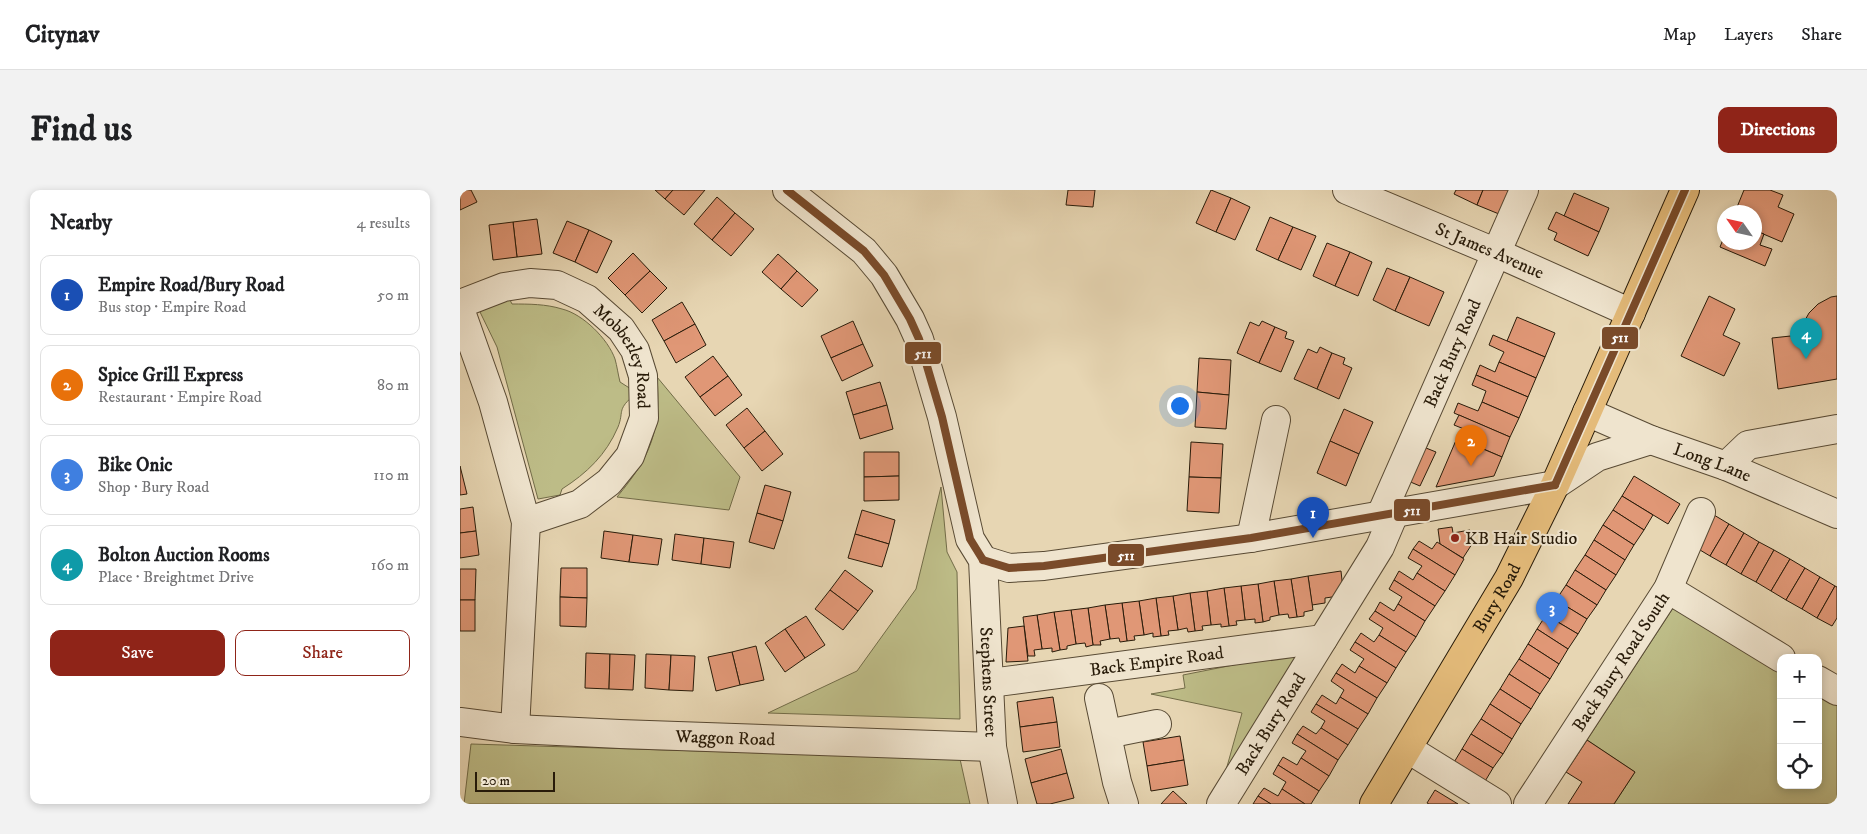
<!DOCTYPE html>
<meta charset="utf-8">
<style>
:root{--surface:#fff;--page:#f2f2f2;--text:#202124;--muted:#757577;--line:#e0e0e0;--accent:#8f2418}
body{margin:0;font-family:"IM FELL DW Pica",serif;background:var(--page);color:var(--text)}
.controls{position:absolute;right:15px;bottom:15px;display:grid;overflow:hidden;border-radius:10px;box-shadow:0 2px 8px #0003}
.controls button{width:45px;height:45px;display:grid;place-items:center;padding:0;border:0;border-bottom:1px solid var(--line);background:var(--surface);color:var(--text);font:25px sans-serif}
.compass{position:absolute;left:1257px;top:15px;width:45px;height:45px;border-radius:50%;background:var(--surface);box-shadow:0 2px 8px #0003;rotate:304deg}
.scale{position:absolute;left:15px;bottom:12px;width:80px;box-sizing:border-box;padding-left:5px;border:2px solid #281b09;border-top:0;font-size:14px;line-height:18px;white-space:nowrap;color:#281b09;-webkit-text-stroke:4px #efe4ce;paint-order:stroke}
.you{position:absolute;left:719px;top:215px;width:18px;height:18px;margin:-12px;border:4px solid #fff;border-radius:50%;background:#1a73e8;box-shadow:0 0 0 8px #1a73e833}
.badge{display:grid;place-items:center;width:32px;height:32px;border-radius:50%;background:var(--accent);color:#fff;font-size:16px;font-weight:700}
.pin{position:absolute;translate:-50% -41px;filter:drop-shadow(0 1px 2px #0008)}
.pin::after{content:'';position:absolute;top:26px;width:18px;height:15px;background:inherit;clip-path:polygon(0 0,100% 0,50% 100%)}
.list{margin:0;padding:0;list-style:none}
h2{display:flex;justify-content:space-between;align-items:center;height:65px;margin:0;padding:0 20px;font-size:21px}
h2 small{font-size:16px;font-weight:400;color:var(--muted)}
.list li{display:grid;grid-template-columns:32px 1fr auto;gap:15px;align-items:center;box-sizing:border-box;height:80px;margin:0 10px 10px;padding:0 10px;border:1px solid var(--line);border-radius:10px}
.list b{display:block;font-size:19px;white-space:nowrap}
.list p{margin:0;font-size:16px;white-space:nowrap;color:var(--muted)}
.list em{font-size:16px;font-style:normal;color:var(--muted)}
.actions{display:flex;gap:10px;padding:15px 20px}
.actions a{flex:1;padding:11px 0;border:1px solid var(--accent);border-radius:10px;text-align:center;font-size:18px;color:var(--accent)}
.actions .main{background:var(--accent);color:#fff}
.icon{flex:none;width:28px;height:28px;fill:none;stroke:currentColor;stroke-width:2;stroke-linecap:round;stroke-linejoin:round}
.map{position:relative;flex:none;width:1377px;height:614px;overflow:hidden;border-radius:10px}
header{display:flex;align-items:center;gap:30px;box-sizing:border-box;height:70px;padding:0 25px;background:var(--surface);border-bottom:1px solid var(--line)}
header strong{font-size:24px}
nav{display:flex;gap:28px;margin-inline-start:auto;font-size:18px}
.intro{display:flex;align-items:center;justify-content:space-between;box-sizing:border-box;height:120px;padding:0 30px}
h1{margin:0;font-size:35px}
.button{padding:12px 22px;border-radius:10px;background:var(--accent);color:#fff;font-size:18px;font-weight:700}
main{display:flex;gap:30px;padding:0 30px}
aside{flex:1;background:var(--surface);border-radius:10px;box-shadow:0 2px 8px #0003}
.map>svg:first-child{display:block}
</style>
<header>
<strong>Citynav</strong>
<nav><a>Map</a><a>Layers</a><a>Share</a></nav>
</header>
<div class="intro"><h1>Find us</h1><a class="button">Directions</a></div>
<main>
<aside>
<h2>Nearby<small>4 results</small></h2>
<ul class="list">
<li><span class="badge" style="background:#1a4fb4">1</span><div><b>Empire Road/Bury Road</b><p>Bus stop · Empire Road</p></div><em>50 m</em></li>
<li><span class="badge" style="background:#e8710a">2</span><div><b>Spice Grill Express</b><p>Restaurant · Empire Road</p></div><em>80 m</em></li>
<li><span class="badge" style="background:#3f7fe0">3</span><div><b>Bike Onic</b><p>Shop · Bury Road</p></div><em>110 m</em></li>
<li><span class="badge" style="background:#0f9aa8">4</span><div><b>Bolton Auction Rooms</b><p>Place · Breightmet Drive</p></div><em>160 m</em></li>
</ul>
<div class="actions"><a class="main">Save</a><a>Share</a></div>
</aside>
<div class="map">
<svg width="1377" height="614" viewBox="0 0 1377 614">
<rect width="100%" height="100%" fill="#e7d6b3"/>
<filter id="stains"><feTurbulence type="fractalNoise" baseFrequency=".004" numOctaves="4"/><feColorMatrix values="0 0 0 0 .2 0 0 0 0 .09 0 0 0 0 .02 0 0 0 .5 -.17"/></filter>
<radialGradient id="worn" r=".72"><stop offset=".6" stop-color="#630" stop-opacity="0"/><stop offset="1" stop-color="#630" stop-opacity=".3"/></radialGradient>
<g fill="#bdbc87" stroke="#726c48">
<path d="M49,108l3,6c17,0 34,0 50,5 21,5 46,30 53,50 2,7 3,15 5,23l11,7 1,8c-15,13 -8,15 -14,30 -12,28 -31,46 -56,62l-2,6 -22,4 -41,-152 -17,-35 9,-8z"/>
<path d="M197,187l83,100 -11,33 -112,-13c34,-41 44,-66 40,-120z"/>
<path d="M481,297l6,65 10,20 3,147 -192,-6 89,-42 59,-82z"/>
<path d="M1217,412l104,66v117h37v-93l19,12v100h-223l21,-32 -48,-32z"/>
<path d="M849,460l-88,138 21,-75 -91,-19 34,-6 -2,-13z"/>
<path d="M11,554l489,15 10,45h-506z"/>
</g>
<g fill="#e09776" stroke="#281b09">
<path d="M0,0h11l6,12 -17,8z"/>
<path d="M195,0h18l-8,9z"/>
<path d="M213,0h32l-21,25 -19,-16z"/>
<path d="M608,0h27l-2,17 -27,-2z"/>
<path d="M751,0l20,8 -15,34 -20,-9z"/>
<path d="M996,0h27l-6,15 -23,-11z"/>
<path d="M1023,0h27l-11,24 -22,-9z"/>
<path d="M1284,0h26l13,5 -5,12 16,7 -12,28 -28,-12v-18h-19z"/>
<path d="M1114,3l35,15 -10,24 -35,-16z"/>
<path d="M257,7l18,16 -23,27 -18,-16z"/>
<path d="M771,8l19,9 -15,33 -19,-8z"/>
<path d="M1096,22l43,20 -11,24 -34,-16 3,-7 -9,-4z"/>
<path d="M275,23l19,16 -23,27 -19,-16z"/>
<path d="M810,27l23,10 -15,33 -22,-10z"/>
<path d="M77,29l5,35 -25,3 -4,-35z"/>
<path d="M107,31l22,9 -14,32 -22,-9z"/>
<path d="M53,32l4,35 -24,3 -4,-35z"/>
<path d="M833,37l23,9 -15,34 -23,-10z"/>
<path d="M129,40l23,11 -15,32 -22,-11z"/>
<path d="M1294,40l10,4 -4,11 12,4 -7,17 -45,-19 4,-10v5h30z"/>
<path d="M867,53l23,9 -15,34 -22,-10z"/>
<path d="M890,62l22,10 -14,34 -23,-10z"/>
<path d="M173,63l17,18 -25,24 -17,-17z"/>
<path d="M318,64l19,17 -16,18 -19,-17z"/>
<path d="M927,78l23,9 -15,34 -22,-11z"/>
<path d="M190,81l17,17 -25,25 -17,-18z"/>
<path d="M337,81l21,19 -16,17 -21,-18z"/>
<path d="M950,87l34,15 -15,34 -34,-15z"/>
<path d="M1249,106l26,13 -12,26 17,8 -16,33 -43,-20z"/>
<path d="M1377,106v83l-59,10 -6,-51 28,-3 4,-13 5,-9 9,-9 13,-7z"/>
<path d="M222,112l13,22 -31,17 -12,-21z"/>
<path d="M1057,127l38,16 -10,24 -38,-16z"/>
<path d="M393,131l10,23 -32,14 -10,-22z"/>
<path d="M802,131l13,6 -16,36 -22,-10 13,-31 9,4z"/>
<path d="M235,134l11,21 -30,18 -12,-22z"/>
<path d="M815,137l12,5 -2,6 9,3 -13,31 -22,-9z"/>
<path d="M1033,145l52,22 -9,21 -37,-16 5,-10 -15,-7z"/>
<path d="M403,154l10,22 -31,15 -11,-23z"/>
<path d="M860,157l12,6 -15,36 -23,-10 14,-30 9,4z"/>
<path d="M872,163l13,5 -2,6 9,4 -13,31 -22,-10z"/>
<path d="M253,166l15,20 -28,21 -15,-20z"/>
<path d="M739,168l32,2 -2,35 -32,-3z"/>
<path d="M1039,172l37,16 -8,19 -52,-22 4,-10 15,7z"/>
<path d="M1016,185l52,22 -9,21 -37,-16 4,-11 -14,-6z"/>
<path d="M268,186l14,19 -27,21 -15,-19z"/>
<path d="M420,192l7,23 -34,10 -7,-23z"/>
<path d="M737,202l32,3 -3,34 -31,-2z"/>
<path d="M1022,212l37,16 -9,19 -56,-24 4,-10 20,8z"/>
<path d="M427,215l6,24 -33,10 -7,-24z"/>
<path d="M287,218l18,23 -21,17 -18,-23z"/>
<path d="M884,219l29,13 -14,32 -29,-13z"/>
<path d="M999,225l51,22 -8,20 -37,-16 4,-10 -15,-6z"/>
<path d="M305,241l18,23 -21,17 -18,-23z"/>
<path d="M959,245l11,5 -4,8 10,4 -16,34 -19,-8z"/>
<path d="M997,248l45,19 -8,19 -58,11z"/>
<path d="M870,251l29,13 -13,32 -29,-13z"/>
<path d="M731,252l32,2 -2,34 -32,-1z"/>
<path d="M404,262h35v24l-35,1z"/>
<path d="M0,276l7,28 -7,1z"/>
<path d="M439,286v24l-35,1v-24z"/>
<path d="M1174,286l46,28 -12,20 -46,-28z"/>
<path d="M729,287l32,1 -2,35 -32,-2z"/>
<path d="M305,295l26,7 -8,29 -26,-8z"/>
<path d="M1162,306l31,19 -9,15 -31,-20z"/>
<path d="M13,317l3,24 -16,2v-24z"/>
<path d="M402,320l33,10 -6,24 -34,-10z"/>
<path d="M1153,320l31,20 -10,15 -31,-20z"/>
<path d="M297,323l26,8 -9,28 -25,-7z"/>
<path d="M1254,325l15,9 -19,32 -15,-9z"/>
<path d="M1269,334l15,9 -18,32 -16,-9z"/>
<path d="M1143,335l31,20 -9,15 -31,-20z"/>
<path d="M992,337l1,6 17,-3 2,14 -9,14 -23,-14 -2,-15z"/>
<path d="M16,341l3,24 -19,3v-25z"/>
<path d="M144,341l29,4 -4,27 -28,-4z"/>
<path d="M1284,343l15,9 -18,32 -15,-9z"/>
<path d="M215,344l29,4 -3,26 -29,-4z"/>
<path d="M395,344l34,10 -7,23 -34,-9z"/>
<path d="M173,345l29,4 -4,26 -29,-3z"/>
<path d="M244,348l30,4 -4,26 -29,-4z"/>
<path d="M1134,350l31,20 -9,15 -31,-20z"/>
<path d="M959,351l13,8 5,-7 27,17 -9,16 -42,-26z"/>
<path d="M1299,352l15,8 -18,32 -15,-8z"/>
<path d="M953,359l42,26 -10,16 -28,-18 5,-7 -14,-8z"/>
<path d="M1314,360l16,9 -19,32 -15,-9z"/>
<path d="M1125,365l31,20 -10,15 -31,-20z"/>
<path d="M1330,369l15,9 -19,32 -15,-9z"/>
<path d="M101,378h26v30l-27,-1z"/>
<path d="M1345,378l15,9 -18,32 -16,-9z"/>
<path d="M0,379h16l-1,31h-15z"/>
<path d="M385,380l28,21 -15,20 -28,-21z"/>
<path d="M1115,380l31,20 -9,15 -31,-20z"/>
<path d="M881,381l2,19 -4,6 -14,2v5l-13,2 -4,-29z"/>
<path d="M939,381l14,9 4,-7 28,18 -10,15 -41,-26z"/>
<path d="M848,386l5,34 -9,2v4l-7,1 -6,-38z"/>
<path d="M1360,387l15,9 -18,32 -15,-9z"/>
<path d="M831,389l6,38 -8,1 -1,-4 -9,1 -5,-34z"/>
<path d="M934,390l41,26 -10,15 -27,-17 4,-7 -13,-8z"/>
<path d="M814,391l5,34 -9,2v3l-7,2 -5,-38z"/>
<path d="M798,394l5,38 -8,1v-4l-10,1 -4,-34z"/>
<path d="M1106,395l31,20 -10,14 -31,-19z"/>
<path d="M781,396l4,34 -9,1 1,4 -8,1 -5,-38z"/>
<path d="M1375,396l2,1v31l-5,8 -15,-8z"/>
<path d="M764,398l5,38 -8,1v-3l-10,1 -4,-34z"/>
<path d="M370,400l28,21 -15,19 -28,-21z"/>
<path d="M747,401l4,34 -9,1 1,4 -8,1 -5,-38z"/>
<path d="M730,403l5,38 -7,1 -1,-4 -9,2 -5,-34z"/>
<path d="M713,406l5,34 -10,1 1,4 -8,1 -5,-38z"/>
<path d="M100,407l27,1 -1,29 -26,-1z"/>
<path d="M696,408l5,38 -8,1v-4l-9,2 -5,-34z"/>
<rect x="0" y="410" width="15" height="31"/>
<path d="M1096,410l31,19 -9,15 -32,-19z"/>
<path d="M679,411l5,34 -10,1 1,4 -8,1 -5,-38z"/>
<path d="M920,412l14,9 4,-7 27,17 -9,16 -41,-26z"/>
<path d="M662,413l5,38 -7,1 -1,-4 -9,1 -5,-34z"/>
<path d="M645,415l5,34 -10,2 1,4h-8l-5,-37z"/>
<path d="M628,418l5,37 -7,2 -1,-4 -9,1 -5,-34z"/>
<path d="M611,420l5,34 -9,2v3l-7,1 -6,-38z"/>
<path d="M915,421l41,26 -10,15 -27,-17 4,-7 -14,-9z"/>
<path d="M594,422l6,38 -8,2v-4l-10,1 -5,-34z"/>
<path d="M577,425l5,34 -8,1 1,6h-7l-5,-39z"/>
<path d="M1086,425l32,19 -10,15 -31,-20z"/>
<path d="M346,426l19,29 -20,13 -20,-29z"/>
<path d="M564,436l4,35 -22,1 2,-34z"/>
<path d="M325,439l20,29 -20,14 -20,-29z"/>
<path d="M1077,439l31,20 -9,15 -31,-20z"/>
<path d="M901,443l13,9 5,-7 27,17 -10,16 -41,-26z"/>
<path d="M895,452l41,26 -9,15 -28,-17 5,-7 -14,-9z"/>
<path d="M1068,454l31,20 -9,15 -31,-20z"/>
<path d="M296,456l8,34 -24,5 -8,-33z"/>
<path d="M272,462l8,33 -24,6 -8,-34z"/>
<path d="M126,463l24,1 -1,35 -24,-1z"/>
<path d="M150,464l25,1 -2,35 -24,-1z"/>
<path d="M186,464l25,1 -2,35 -24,-2z"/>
<path d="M211,465l24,1 -2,35 -24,-1z"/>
<path d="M1059,469l31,20 -10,15 -31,-20z"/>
<path d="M882,474l13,9 4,-7 28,17 -10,15 -41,-25z"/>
<path d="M876,483l41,25 -9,16 -28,-17 4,-7 -13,-9z"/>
<path d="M1049,484l31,20 -9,15 -31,-20z"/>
<path d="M1040,499l31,20 -10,15 -31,-20z"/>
<path d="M862,505l14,9 4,-7 28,17 -10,15 -42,-25z"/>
<path d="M593,507l4,25 -37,5 -3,-25z"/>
<path d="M856,514l42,25 -10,16 -27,-17 4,-7 -14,-9z"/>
<path d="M1030,514l31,20 -9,15 -31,-20z"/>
<path d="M1021,529l31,20 -9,15 -32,-20z"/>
<path d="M597,532l3,25 -37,5 -3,-25z"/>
<path d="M843,536l13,8 5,-6 27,17 -10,15 -41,-26z"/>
<path d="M837,544l41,26 -9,16 -28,-18 5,-7 -14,-8z"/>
<path d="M1011,544l32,20 -10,14 -31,-19z"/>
<path d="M720,546l4,24 -37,6 -4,-24z"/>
<path d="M1127,550l48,32 -21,32h-46l14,-22 -16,-10z"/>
<path d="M601,559l6,24 -36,10 -6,-24z"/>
<path d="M1002,559l31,19 -9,15 -31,-19z"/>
<path d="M823,567l14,8 4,-7 28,18 -10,15 -41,-26z"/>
<path d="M724,570l4,25 -37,6 -4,-25z"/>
<path d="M818,575l41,26 -8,13h-6l-23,-15 4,-7 -13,-8z"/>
<path d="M607,583l7,25 -24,6h-13l-6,-21z"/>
<path d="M804,598l14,8 4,-7 23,15h-34l-13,-8z"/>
<path d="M975,600l23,14h-29l-2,-1z"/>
<path d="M713,601l14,13h-26z"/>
<path d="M798,606l13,8h-18z"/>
</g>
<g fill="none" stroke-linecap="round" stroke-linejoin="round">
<g stroke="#584a34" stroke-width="30">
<g id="minor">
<path id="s1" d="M327,0l77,61 20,24 26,44 9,20 23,78 28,122 13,21 9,187 11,57"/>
<path id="s2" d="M887,0l150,63 134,60"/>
<path id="s3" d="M0,114l44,-17 26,-4 27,2 30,14 34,30 14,21 8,26 1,42 -14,38 -21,26 -29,22 -54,18"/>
<path d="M0,119l33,93 33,120 -11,207"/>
<path id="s4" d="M1127,222l64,28 75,26 111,48"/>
<path d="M1266,276l22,-21 89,-16"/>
<path id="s5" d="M920,327l144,-327"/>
<path d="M791,348l25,-118"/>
<path d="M523,370l26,8 35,-2 207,-28 304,-53 42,-28 54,-17"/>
<path d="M1208,399l113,69"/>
<path d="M1358,490l19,11"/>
<path id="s6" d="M530,493l333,-44"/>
<path d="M639,508l18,84 7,22"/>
<path id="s7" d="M0,532l55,7 105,5 372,13"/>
<path d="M647,544l50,-10"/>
<path d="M948,559l89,55"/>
<path id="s8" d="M761,614l159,-257 14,-33"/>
<path id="s9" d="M1068,614l140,-215 33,-77"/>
</g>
</g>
<g stroke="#281b09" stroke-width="30">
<g id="highway">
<path id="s10" d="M914,614l135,-226 46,-93 130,-295"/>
</g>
</g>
<use href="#minor" stroke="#efe4ce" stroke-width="28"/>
<use href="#highway" stroke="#e4bb7a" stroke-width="28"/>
<g stroke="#efe4ce" stroke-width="11">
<g id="bus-1">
<path d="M327,0l77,61 20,24 26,44 9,20 23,78 28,122 13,21"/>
<path d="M1095,295l130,-295"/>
<path d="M523,370l26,8 35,-2 207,-28 304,-53"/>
</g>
</g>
<use href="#bus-1" stroke="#7a4b2a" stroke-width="8"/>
</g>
<circle fill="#8f2418" stroke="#efe4ce" stroke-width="2" cx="995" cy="348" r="5"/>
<g text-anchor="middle" stroke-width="4" stroke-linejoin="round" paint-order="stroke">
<g font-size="18" fill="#281b09" stroke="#efe4ce">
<text dy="6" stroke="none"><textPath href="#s2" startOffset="155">St James Avenue</textPath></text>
<text dy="6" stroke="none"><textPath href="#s5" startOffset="179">Back Bury Road</textPath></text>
<text dy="6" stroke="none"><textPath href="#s3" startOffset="205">Mobberley Road</textPath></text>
<text dy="6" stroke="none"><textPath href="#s4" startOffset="135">Long Lane</textPath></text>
<text dy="6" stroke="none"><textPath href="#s10" startOffset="240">Bury Road</textPath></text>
<text dy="6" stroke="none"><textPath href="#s6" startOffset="168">Back Empire Road</textPath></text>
<text dy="6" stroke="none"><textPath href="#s9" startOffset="170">Back Bury Road South</textPath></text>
<text dy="6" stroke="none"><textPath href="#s1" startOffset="556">Stephens Street</textPath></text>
<text dy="6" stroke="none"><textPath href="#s8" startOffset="94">Back Bury Road</textPath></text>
<text dy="6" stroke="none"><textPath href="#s7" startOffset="266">Waggon Road</textPath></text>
</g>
<g font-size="18" fill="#281b09" stroke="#efe4ce" text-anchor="start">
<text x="1005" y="354">KB Hair Studio</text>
</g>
</g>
<g stroke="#efe4ce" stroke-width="2">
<rect x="1141" y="136" width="38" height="24" rx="5" fill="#7a4b2a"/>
<rect x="444" y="151" width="38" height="24" rx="5" fill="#7a4b2a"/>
<rect x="933" y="308" width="38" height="24" rx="5" fill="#7a4b2a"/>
<rect x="647" y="353" width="38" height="24" rx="5" fill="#7a4b2a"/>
</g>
<g font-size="14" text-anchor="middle" font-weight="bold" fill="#fff">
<text x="1160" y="152">511</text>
<text x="463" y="168">511</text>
<text x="952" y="325">511</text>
<text x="666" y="370">511</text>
</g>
<rect width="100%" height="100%" filter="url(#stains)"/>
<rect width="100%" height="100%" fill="url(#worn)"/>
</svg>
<div class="controls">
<button>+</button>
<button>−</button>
<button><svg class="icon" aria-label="locate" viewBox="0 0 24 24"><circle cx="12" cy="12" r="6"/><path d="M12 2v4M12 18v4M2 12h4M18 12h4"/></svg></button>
</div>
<svg class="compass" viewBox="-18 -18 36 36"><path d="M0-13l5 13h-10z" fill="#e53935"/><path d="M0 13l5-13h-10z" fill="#757577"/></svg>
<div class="scale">20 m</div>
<div class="you"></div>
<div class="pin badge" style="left:853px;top:348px;background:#1a4fb4">1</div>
<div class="pin badge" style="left:1011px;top:276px;background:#e8710a">2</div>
<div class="pin badge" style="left:1092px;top:443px;background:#3f7fe0">3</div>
<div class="pin badge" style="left:1346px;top:169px;background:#0f9aa8">4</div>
</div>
</main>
